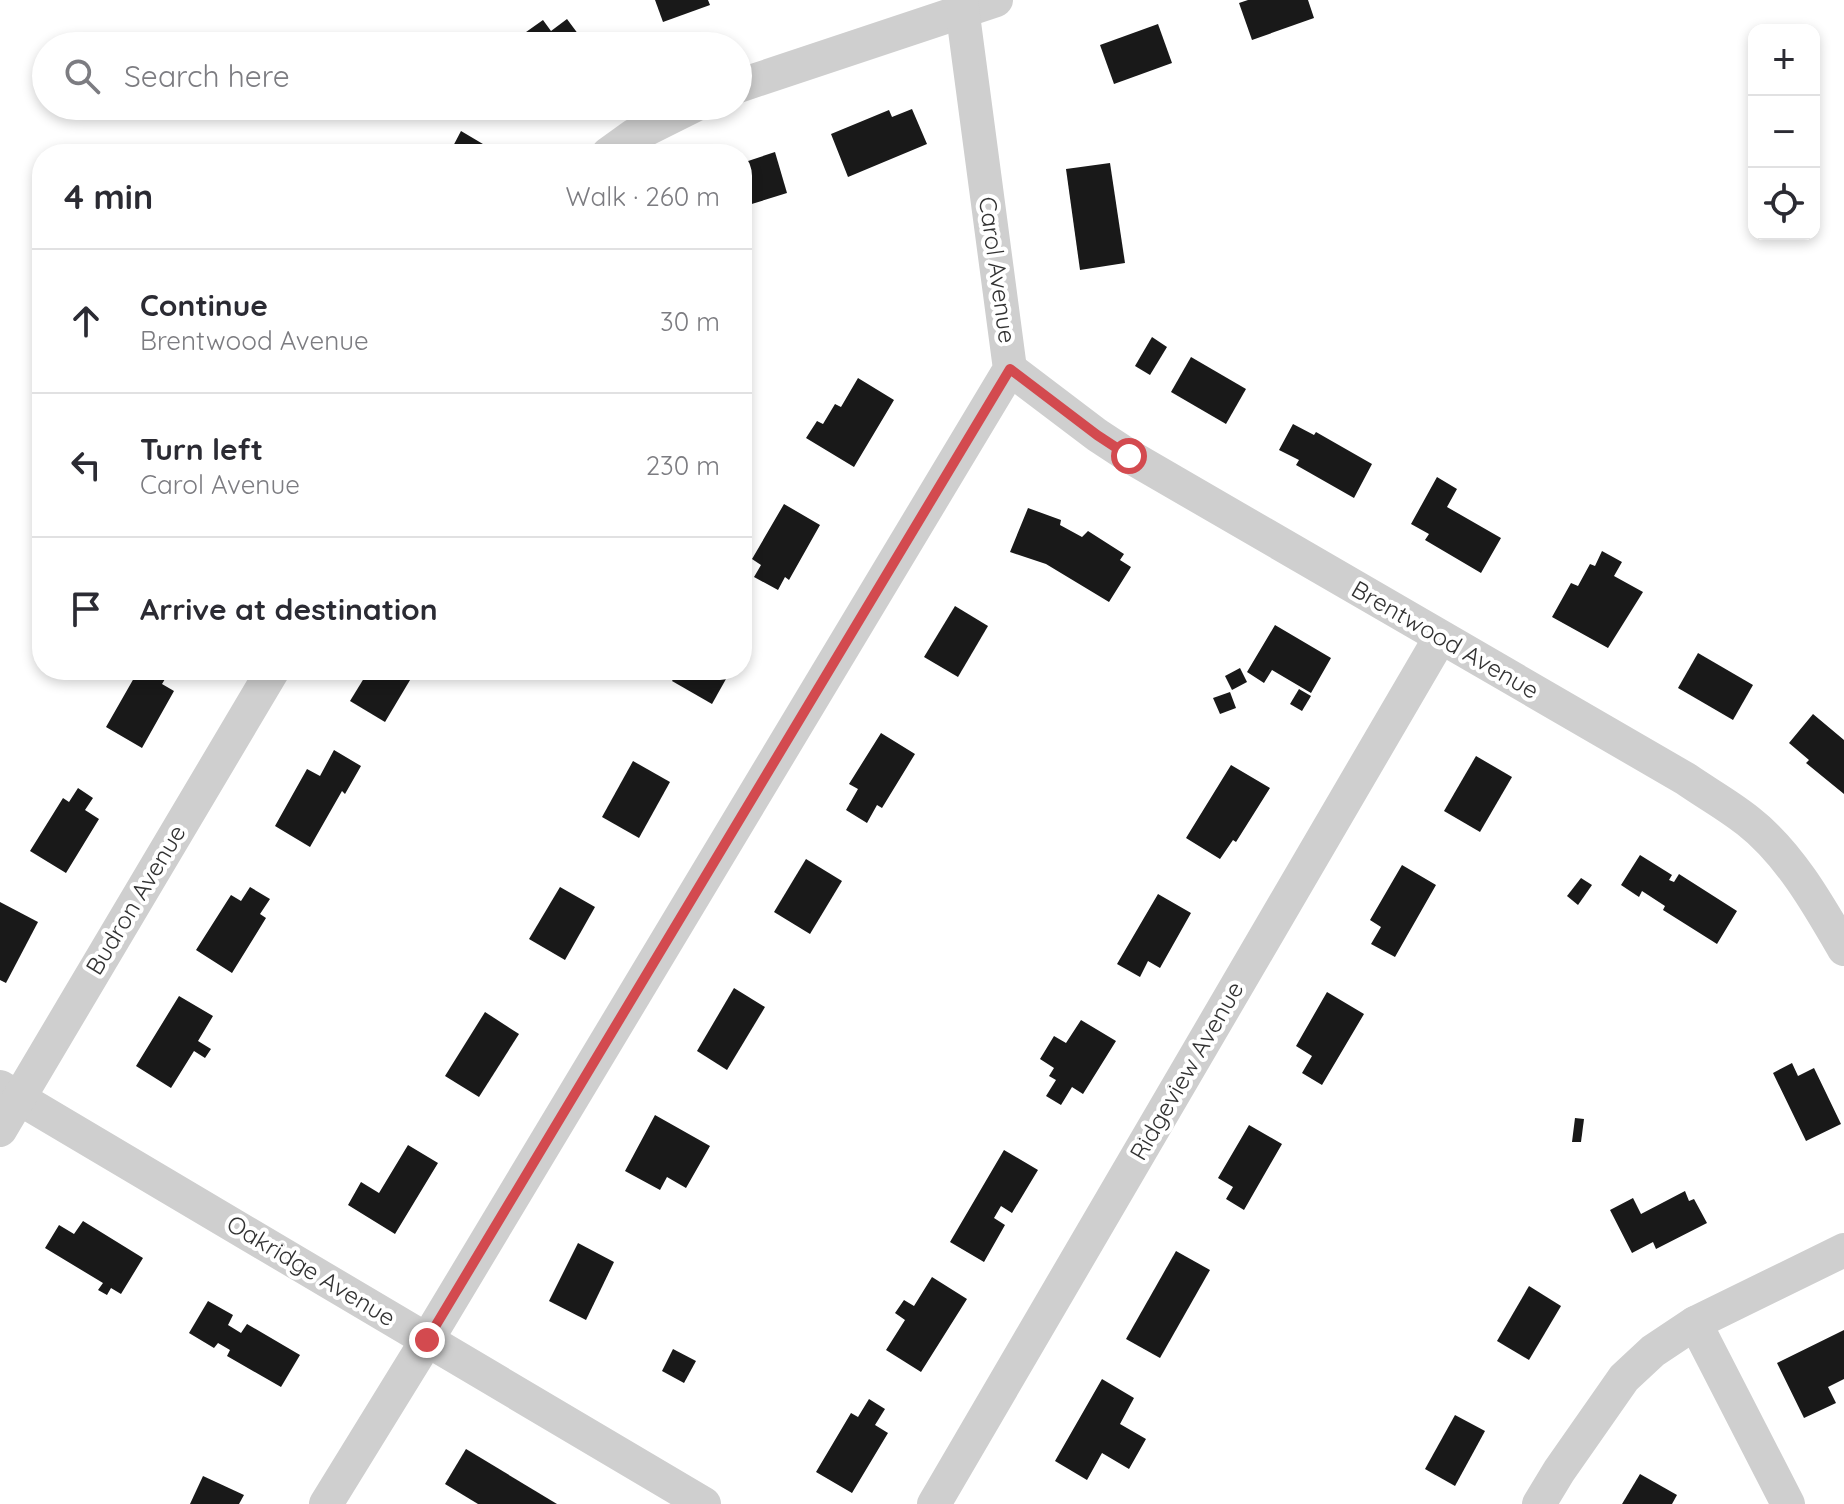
<!DOCTYPE html>
<meta charset="utf-8">
<style>
:root{--surface:#fff;--page:#f7f7f7;--text:#2b2b33;--muted:#7c7c81;--line:#e1e1e2}
body{margin:0;font-family:Quicksand,sans-serif;background:var(--page);color:var(--text)}
.controls{position:absolute;right:24px;top:24px;display:grid;overflow:hidden;border-radius:16px;box-shadow:0 4px 12px #0003}
.controls button{width:72px;height:72px;display:grid;place-items:center;padding:0;border:0;border-bottom:2px solid var(--line);background:var(--surface);color:var(--text);font:40px sans-serif}
.stop{position:absolute;width:24px;height:24px;margin:-18px;border:6px solid #d34a4f;border-radius:50%;background:#fff}
.stop.end{background:#d34a4f;border-color:#fff;box-shadow:0 2px 8px #0008}
.list{margin:0;padding:0;list-style:none}
h2{display:flex;justify-content:space-between;align-items:center;height:104px;margin:0;padding:0 32px;font-size:34px}
h2 small{font-size:26px;font-weight:400;color:var(--muted)}
.list li{display:grid;grid-template-columns:52px 1fr auto;gap:24px;align-items:center;box-sizing:border-box;height:144px;padding:0 32px;border-top:2px solid var(--line)}
.list b{display:block;font-size:30px;white-space:nowrap}
.list p{margin:0;font-size:26px;white-space:nowrap;color:var(--muted)}
.list em{font-size:26px;font-style:normal;color:var(--muted)}
.icon{flex:none;width:44px;height:44px;fill:none;stroke:currentColor;stroke-width:2;stroke-linecap:round;stroke-linejoin:round}
.map{position:relative;flex:none;width:1844px;height:1504px;overflow:hidden}
.search{position:absolute;background:var(--surface);box-shadow:0 4px 12px #0003;left:32px;top:32px;width:720px;height:88px;display:flex;align-items:center;gap:20px;box-sizing:border-box;padding:0 28px;border-radius:44px;color:var(--muted);font-size:30px}
.panel{position:absolute;background:var(--surface);box-shadow:0 4px 12px #0003;left:32px;top:144px;width:720px;height:536px;border-radius:32px}
.map>svg:first-child{display:block}
</style>
<div class="map">
<svg width="1844" height="1504" viewBox="0 0 1844 1504">
<rect width="100%" height="100%" fill="#fff"/>
<g fill="#191919">
<path d="M655,0h53l2,5 -47,17z"/>
<path d="M1248,0h60l6,18 -62,22 -13,-37z"/>
<path d="M567,19l20,27h-61l-7,-9 24,-17 8,11z"/>
<path d="M1158,24l14,39 -58,21 -14,-39z"/>
<path d="M912,109l15,35 -79,33 -17,-43 58,-24 3,7z"/>
<path d="M461,131l27,16 -4,7h-47l3,-4 4,3 2,-3 4,2z"/>
<path d="M775,152l12,41 -45,14v-44z"/>
<path d="M1110,163l15,100 -45,7 -14,-101z"/>
<path d="M1152,337l15,10 -17,28 -15,-9z"/>
<path d="M1191,357l55,32 -20,35 -55,-32z"/>
<path d="M858,378l36,22 -40,67 -48,-29 11,-17 6,3 12,-20 6,3z"/>
<path d="M1293,424l21,11 2,-3 56,32 -18,34 -58,-33 3,-5 -20,-10z"/>
<path d="M1437,477l20,12 -10,18 54,31 -20,35 -56,-33 4,-6 -18,-10z"/>
<path d="M784,504l36,21 -31,55 -4,-3 -7,13 -24,-13 7,-12 -9,-6z"/>
<path d="M1028,508l33,12 -1,5 22,12 6,-6 36,23 -4,6 11,7 -22,35 -63,-38 -36,-12z"/>
<path d="M1602,551l20,11 -8,14 29,16 -35,56 -56,-31 19,-34 7,3 12,-22 5,2z"/>
<path d="M955,606l33,20 -30,51 -34,-20z"/>
<path d="M1275,625l56,33 -20,35 -39,-23 -8,13 -17,-11z"/>
<path d="M1698,653l55,32 -20,35 -55,-32z"/>
<path d="M1240,668l7,14 -15,8 -7,-14z"/>
<path d="M143,670h19l6,4 -6,10 12,7 -32,57 -36,-21 32,-56 4,2z"/>
<path d="M369,670h47l-31,52 -35,-21z"/>
<path d="M679,670h52l-19,34 -40,-23z"/>
<path d="M1299,689l12,7 -9,15 -12,-7z"/>
<path d="M1230,692l6,16 -16,6 -7,-16z"/>
<path d="M1813,714l31,26v54l-38,-31 3,-3 -20,-17z"/>
<path d="M881,733l34,21 -33,54 -5,-3 -10,18 -21,-13 12,-21 -9,-5z"/>
<path d="M334,750l27,16 -16,28 -3,-3 -32,56 -35,-21 32,-57 13,7z"/>
<path d="M1476,756l36,21 -32,55 -36,-21z"/>
<path d="M633,761l37,21 -31,56 -37,-21z"/>
<path d="M1231,765l39,23 -34,54 -3,-2 -13,19 -34,-21z"/>
<path d="M78,788l15,10 -8,12 14,9 -33,54 -36,-22 33,-53 6,4z"/>
<path d="M1640,855l32,20 -3,5 5,2 5,-8 58,37 -20,33 -54,-34 2,-4 -23,-15 -3,6 -18,-12z"/>
<path d="M806,859l36,22 -32,53 -36,-22z"/>
<path d="M1402,865l34,20 -41,72 -24,-13 10,-17 -11,-7z"/>
<path d="M1581,878l11,7 -14,20 -11,-9z"/>
<path d="M250,887l20,12 -10,15 6,4 -34,55 -36,-23 35,-55 10,6z"/>
<path d="M560,887l35,20 -30,53 -36,-21z"/>
<path d="M1158,894l33,19 -31,55 -12,-7 -8,16 -23,-13z"/>
<path d="M0,902l38,20 -32,61 -6,-3z"/>
<path d="M734,988l31,19 -38,63 -30,-19z"/>
<path d="M1327,992l37,22 -42,71 -20,-12 10,-17 -16,-10z"/>
<path d="M179,996l34,20 -15,25 13,8 -6,9 -11,-7 -23,37 -35,-22z"/>
<path d="M485,1012l34,22 -40,63 -34,-21z"/>
<path d="M1081,1020l35,21 -33,53 -11,-7 -11,18 -15,-9 10,-16 -7,-4 5,-8 -14,-9 14,-23 12,7z"/>
<path d="M1792,1063l6,13 16,-8 27,56 -35,17 -33,-68z"/>
<path d="M655,1115l55,31 -24,42 -19,-11 -7,13 -35,-19z"/>
<path d="M1575,1118l9,1 -3,23h-9z"/>
<path d="M1249,1125l33,19 -38,66 -18,-11 7,-12 -15,-9z"/>
<path d="M408,1145l30,18 -43,71 -47,-29 13,-23 18,11z"/>
<path d="M1004,1150l34,20 -26,43 -11,-7 -7,12 11,7 -21,37 -34,-20z"/>
<path d="M1685,1191l4,10 5,-2 13,24 -51,26 -3,-7 -21,11 -22,-43 23,-12 8,16z"/>
<path d="M83,1221l60,37 -22,36 -10,-6 -4,7 -9,-5 5,-7 -58,-35 14,-23 15,9z"/>
<path d="M578,1243l36,19 -28,58 -37,-19z"/>
<path d="M1176,1251l34,19 -50,88 -34,-19z"/>
<path d="M932,1277l35,22 -46,73 -35,-22 19,-30 -10,-7 9,-13 10,6z"/>
<path d="M1529,1286l32,20 -32,54 -32,-19z"/>
<path d="M208,1301l25,14 -5,10 13,8 6,-9 53,31 -19,32 -54,-31 3,-6 -12,-7 -4,5 -25,-15z"/>
<path d="M1844,1330v49l-16,8 8,16 -32,15 -27,-55z"/>
<path d="M673,1349l23,12 -12,22 -22,-12z"/>
<path d="M1102,1379l32,19 -14,26 26,15 -17,30 -27,-16 -15,27 -32,-19z"/>
<path d="M869,1399l16,10 -10,16 13,8 -36,60 -36,-21 35,-59 7,4z"/>
<path d="M1455,1415l30,16 -30,55 -30,-17z"/>
<path d="M466,1449l91,55h-79l-33,-20z"/>
<path d="M1640,1474l37,21 -5,9h-50z"/>
<path d="M203,1476l41,19 -5,9h-49z"/>
</g>
<g fill="none" stroke-linecap="round" stroke-linejoin="round">
<g stroke="#cfcfcf" stroke-width="34">
<path d="M738,86l258,-86"/>
<path d="M608,154l25,-18 60,-30"/>
<path d="M1010,369l87,66 32,21 557,323c20,14 42,26 62,42 41,32 70,83 96,128"/>
<path d="M0,1087l704,417"/>
<path d="M0,1130l273,-460"/>
<path d="M1695,1323l93,181"/>
<path d="M326,1504l101,-164 583,-971 -49,-369"/>
<path d="M934,1504l506,-866"/>
<path d="M1539,1504l20,-33 65,-93 29,-27 42,-28 149,-73"/>
</g>
</g>
<g fill="none" stroke-linecap="round" stroke-linejoin="round">
<path stroke="#d34a4f" stroke-width="10" d="M427,1340l583,-971 87,66 32,21"/>
</g>
<g text-anchor="middle" stroke-width="8" stroke-linejoin="round" paint-order="stroke">
<g font-size="24" fill="#323232" stroke="#fff">
<text transform="translate(997 270) rotate(82)" y="8">Carol Avenue</text>
<text transform="translate(1445 640) rotate(30)" y="8">Brentwood Avenue</text>
<text transform="translate(136 900) rotate(-59)" y="8">Budron Avenue</text>
<text transform="translate(1187 1071) rotate(-60)" y="8">Ridgeview Avenue</text>
<text transform="translate(311 1271) rotate(31)" y="8">Oakridge Avenue</text>
</g>
</g>
</svg>
<div class="controls">
<button>+</button>
<button>−</button>
<button><svg class="icon" aria-label="locate" viewBox="0 0 24 24"><circle cx="12" cy="12" r="6"/><path d="M12 2v4M12 18v4M2 12h4M18 12h4"/></svg></button>
</div>
<div class="stop" style="left:1129px;top:456px"></div>
<div class="stop end" style="left:427px;top:1340px"></div>
<div class="search"><svg class="icon" aria-label="search" viewBox="0 0 24 24"><circle cx="10" cy="10" r="6"/><path d="M15 15l6 6"/></svg>Search here</div>
<section class="panel">
<h2>4 min<small>Walk · 260 m</small></h2>
<ul class="list">
<li><svg class="icon" aria-label="ahead" viewBox="0 0 24 24"><path d="M12 20V5M6 11l6-6 6 6"/></svg><div><b>Continue</b><p>Brentwood Avenue</p></div><em>30 m</em></li>
<li><svg class="icon" aria-label="left" viewBox="0 0 24 24"><path d="M17 20v-9H6M10 6l-5 5 5 5"/></svg><div><b>Turn left</b><p>Carol Avenue</p></div><em>230 m</em></li>
<li><svg class="icon" aria-label="arrive" viewBox="0 0 24 24"><path d="M6 21V4h12l-3 4 3 4H6"/></svg><div><b>Arrive at destination</b></div></li>
</ul>
</section>
</div>
